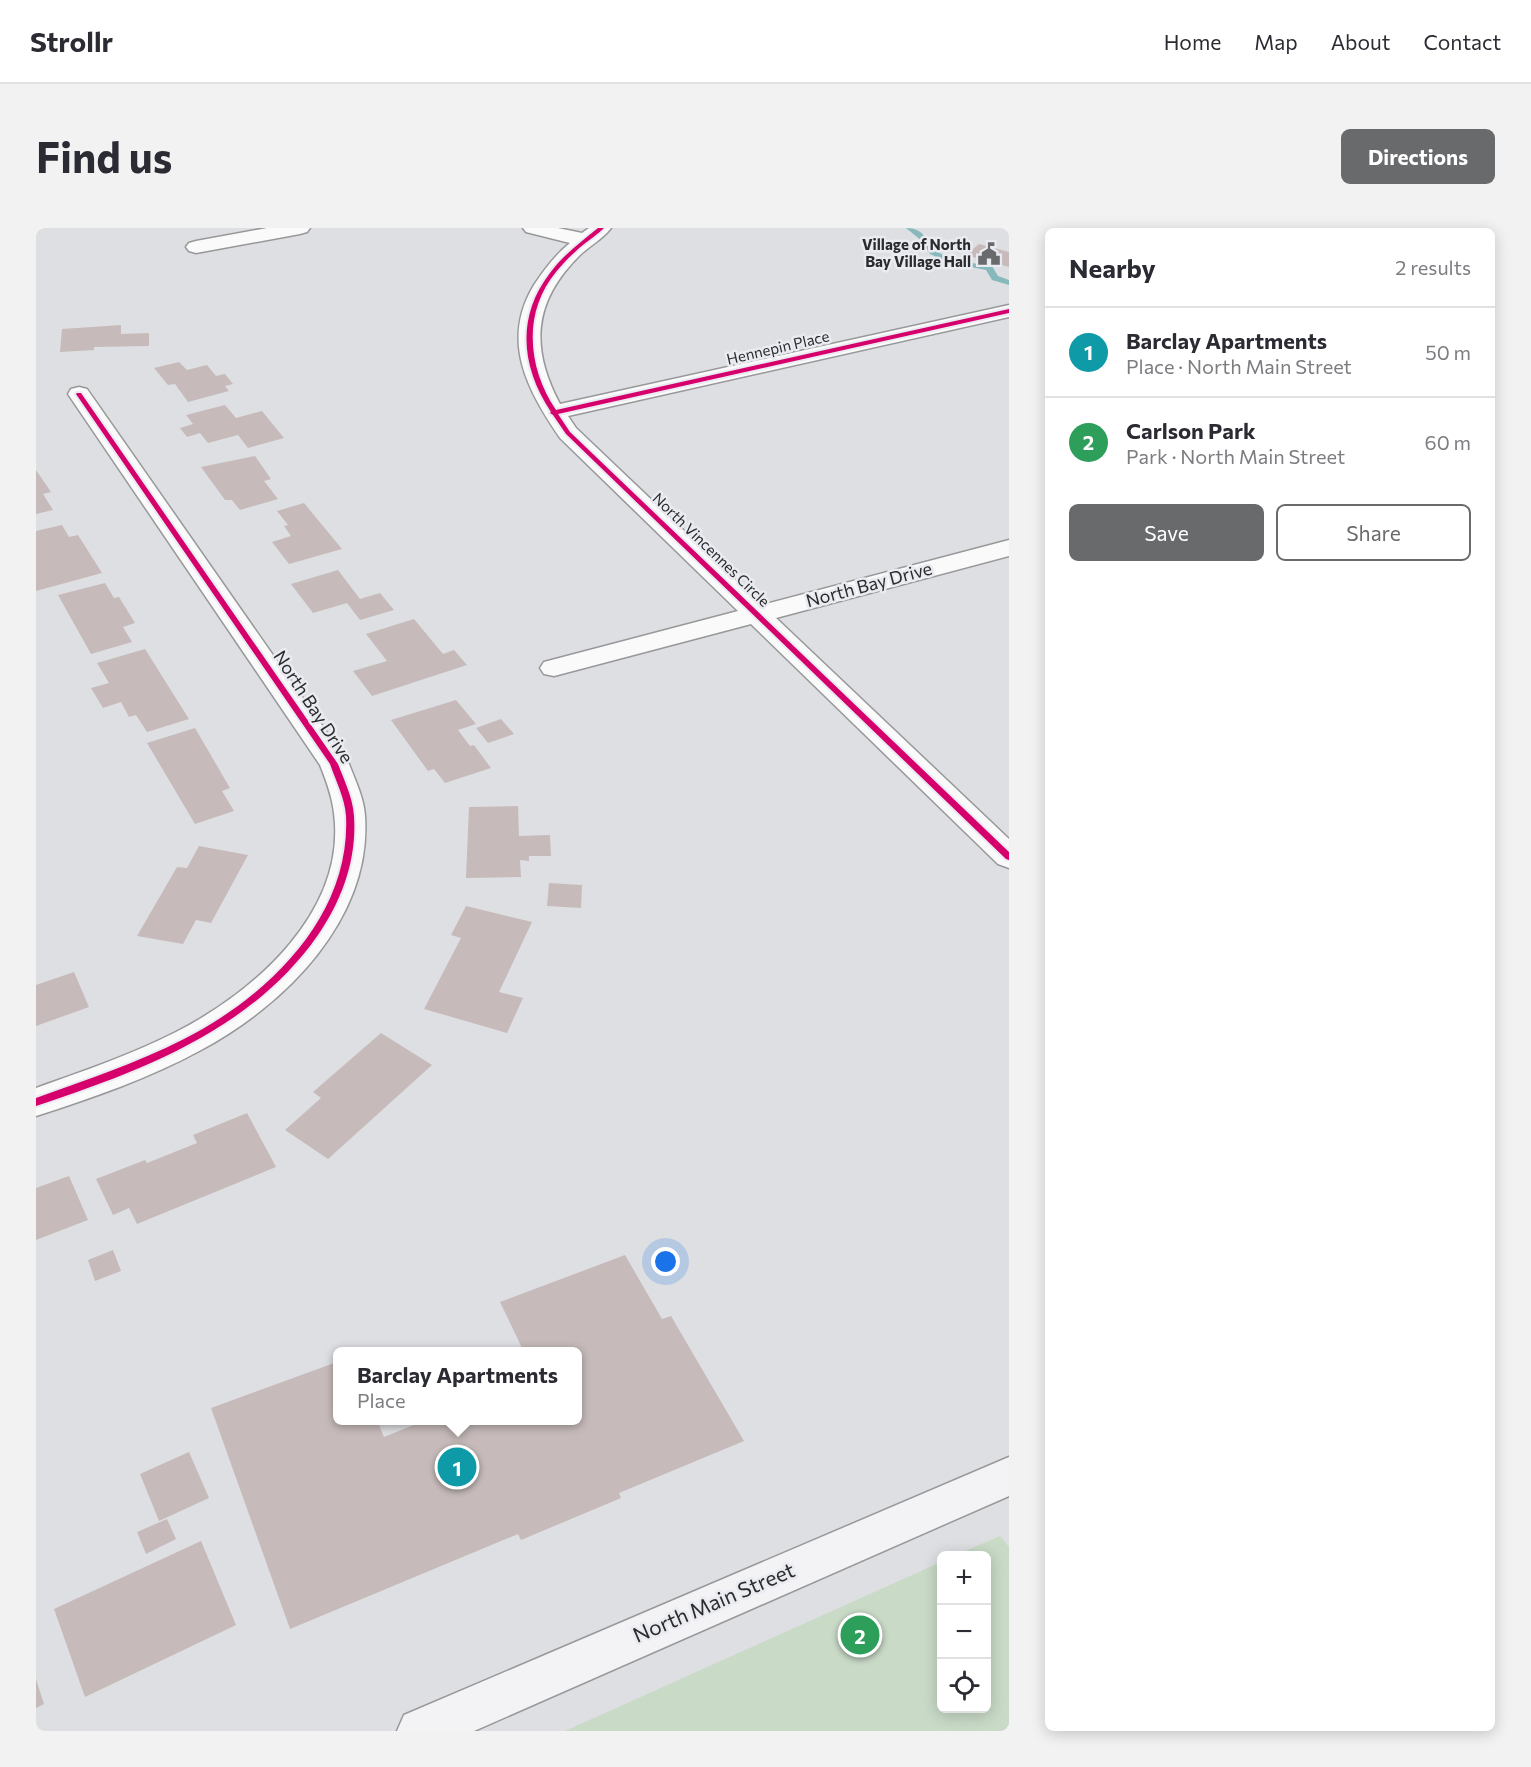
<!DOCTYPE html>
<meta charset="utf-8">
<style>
:root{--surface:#fff;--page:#f2f2f3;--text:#2b2b33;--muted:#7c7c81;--line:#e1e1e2;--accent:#696a6c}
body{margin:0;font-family:Commissioner,sans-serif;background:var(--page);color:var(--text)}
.controls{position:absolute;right:18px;bottom:18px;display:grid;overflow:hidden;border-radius:9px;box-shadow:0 3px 15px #0003}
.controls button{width:54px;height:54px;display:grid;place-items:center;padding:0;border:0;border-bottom:2px solid var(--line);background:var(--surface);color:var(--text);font:30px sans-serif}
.you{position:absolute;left:630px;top:1034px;width:21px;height:21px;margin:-15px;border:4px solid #fff;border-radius:50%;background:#1a73e8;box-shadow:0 0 0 9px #1a73e833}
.badge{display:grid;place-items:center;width:39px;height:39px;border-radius:50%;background:var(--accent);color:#fff;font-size:20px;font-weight:700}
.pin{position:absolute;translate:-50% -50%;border:3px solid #fff;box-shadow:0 2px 6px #0006}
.popup{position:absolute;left:297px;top:1119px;width:249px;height:78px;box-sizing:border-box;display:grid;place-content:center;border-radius:9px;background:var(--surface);filter:drop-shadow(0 2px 4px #0005);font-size:20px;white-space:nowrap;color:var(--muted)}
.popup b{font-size:22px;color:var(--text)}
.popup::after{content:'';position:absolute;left:50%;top:100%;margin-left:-12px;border:12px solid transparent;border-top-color:var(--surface)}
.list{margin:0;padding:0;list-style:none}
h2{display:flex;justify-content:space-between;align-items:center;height:78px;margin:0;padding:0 24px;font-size:26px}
h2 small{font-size:20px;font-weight:400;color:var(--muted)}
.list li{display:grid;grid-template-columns:39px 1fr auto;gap:18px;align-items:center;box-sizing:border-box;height:90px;padding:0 24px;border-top:2px solid var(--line)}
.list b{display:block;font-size:22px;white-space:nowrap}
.list p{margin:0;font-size:20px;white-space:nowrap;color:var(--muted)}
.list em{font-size:20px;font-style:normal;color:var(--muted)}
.actions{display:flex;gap:12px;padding:18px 24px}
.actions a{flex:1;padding:14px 0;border:2px solid var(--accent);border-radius:9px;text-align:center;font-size:21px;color:var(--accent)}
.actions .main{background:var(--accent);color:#fff}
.icon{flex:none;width:33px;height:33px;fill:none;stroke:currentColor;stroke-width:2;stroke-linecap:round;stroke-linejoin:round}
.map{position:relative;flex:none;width:973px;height:1503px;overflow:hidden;border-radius:9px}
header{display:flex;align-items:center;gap:36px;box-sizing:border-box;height:84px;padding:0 30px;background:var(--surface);border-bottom:2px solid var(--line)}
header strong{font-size:28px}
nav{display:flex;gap:33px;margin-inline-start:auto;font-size:21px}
.intro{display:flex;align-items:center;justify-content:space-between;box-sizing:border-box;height:144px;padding:0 36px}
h1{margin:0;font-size:42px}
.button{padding:15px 27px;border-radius:9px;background:var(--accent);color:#fff;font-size:21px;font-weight:700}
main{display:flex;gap:36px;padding:0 36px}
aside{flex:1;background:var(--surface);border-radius:9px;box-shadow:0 3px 15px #0003}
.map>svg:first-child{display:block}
</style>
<header>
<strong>Strollr</strong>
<nav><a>Home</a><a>Map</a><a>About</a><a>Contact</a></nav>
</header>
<div class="intro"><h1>Find us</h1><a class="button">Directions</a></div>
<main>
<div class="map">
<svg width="973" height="1503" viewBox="0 0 973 1503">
<rect width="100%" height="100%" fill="#dedfe2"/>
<path fill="#c9dac7" d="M964,1308l9,11v184h-444l376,-169 1,146h44v-152l-30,-1z"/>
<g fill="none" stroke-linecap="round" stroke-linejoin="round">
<path fill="#86b8bc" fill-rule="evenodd" d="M870,0c19,0 19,13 30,22 13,12 39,13 56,16l6,10 11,4v5l-17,-5 -6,-10 -36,-7 -20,-9 -8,-13z"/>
</g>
<g fill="#c6bbba">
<path d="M943,16l30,8v15l-43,-12z"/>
<path d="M85,97v9l28,-1v13l-55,1v3l-34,2 2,-23z"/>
<path d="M143,134l8,8 20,-5 9,11 9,-2 8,10 -8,2 4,5 -41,11 -13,-18 -7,1 -14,-17z"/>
<path d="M189,177l11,13 26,-7 22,27 -36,10 -10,-13 -30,8 -8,-10 -13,4 -7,-9 13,-4 -7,-9z"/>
<path d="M219,228l16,23 -7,2 14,18 -38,11 -8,-10h-7l-24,-33z"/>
<path d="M0,242l15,22 -8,2 10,16 -17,4z"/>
<path d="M268,275l38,46 -53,15 -17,-22 19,-6 -7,-10 4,-1 -11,-14z"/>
<path d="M26,297l7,12 9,-2 24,38 -66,18v-60z"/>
<path d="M302,342l22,29 20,-6 14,17 -34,10 -13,-17 -34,10 -22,-29z"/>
<path d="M69,355l9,15 5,-1 16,26 -12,4 9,15 -41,12 -33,-59z"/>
<path d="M378,391l29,35 11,-4 13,15 -95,31 -19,-25 34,-10 -21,-27z"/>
<path d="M109,421l44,70 -42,13 -11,-17 -7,2 -8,-15 -18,6 -12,-20 18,-5 -12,-20z"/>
<path d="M420,472l20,24 -18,6 12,16 4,-1 17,23 -46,15 -11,-14 -6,2 -37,-51z"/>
<path d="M465,491l13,15 -26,9 -12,-15z"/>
<path d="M159,500l35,60 -8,3 12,20 -39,13 -48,-81z"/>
<path d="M482,578l1,30 31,-1 1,21h-22v5l-9,-1 1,17 -55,1 3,-71z"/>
<path d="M163,618l49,9 -37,68 -15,-3 -13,24 -46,-8 40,-69 10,1z"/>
<path d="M513,655l33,2 -1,23 -34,-2z"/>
<path d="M430,678l66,16 -33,70 24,6 -16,35 -83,-24 37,-71 -10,-3z"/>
<path d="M38,744l15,35 -53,19v-41z"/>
<path d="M345,805l51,32 -104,94 -43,-29 36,-32 -8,-6z"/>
<path d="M211,885l29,54 -139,57 -8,-16 -16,7 -17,-36 49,-19 2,3 50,-20 -4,-8z"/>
<path d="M33,948l19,44 -52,20v-52z"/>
<path d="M77,1022l8,21 -26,10 -7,-21z"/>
<path d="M589,1027l37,64 9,-3 73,125 -125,52 2,5 -100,42 -3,-6 -228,95 -79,-221 126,-46v58h40l7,17 42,-17h151v-68h-53l-24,-50z"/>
<path d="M153,1224l20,46 -50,23 -19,-47z"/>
<path d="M131,1291l9,20 -30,15 -9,-22z"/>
<path d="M165,1313l35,84 -151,72 -31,-88z"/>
<path d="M0,1451l8,25 -8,4z"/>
</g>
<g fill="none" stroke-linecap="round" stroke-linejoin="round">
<g stroke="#98989a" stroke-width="3">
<g id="street">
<path d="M231,0h43l-3,4 -7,2 -104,19 -7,-2 -3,-4 3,-4 7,-2z"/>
<path d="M487,0h35l24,5 7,-5h22c-8,11 -22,18 -32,28 -46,46 -49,92 -19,148l449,-99v12l-441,99 8,12 186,177 247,-65v16l-233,62 233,221v29l-11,-4 -247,-240 -197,52 -10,-2 -4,-6 4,-6 194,-51 -178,-173c-32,-47 -60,-97 -26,-153 10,-15 22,-31 36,-42l-44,-11z"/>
<path d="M43,159l8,2 262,375c6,16 15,34 16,52 7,103 -80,189 -164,234 -51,28 -109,48 -165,66v-28c47,-17 95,-33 140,-56 79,-40 171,-121 158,-219 -2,-17 -8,-33 -14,-48l-252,-371 3,-5z"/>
</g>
</g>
<g stroke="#98989a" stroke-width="3">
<path id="secondary" d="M973,1229v39l-535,235h-77l7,-16z"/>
</g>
<use href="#street" fill="#fafafb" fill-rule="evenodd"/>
<use href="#secondary" fill="#f3f2f5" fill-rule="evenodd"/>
<g stroke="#eaebf1" stroke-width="4">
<g id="cycleway">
<path d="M562,0h6c-9,9 -20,15 -29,24 -7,6 -13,13 -19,20 -34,41 -28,97 0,138l453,-101v4l-451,101 12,18 439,420v8l-3,-1 -440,-425 -13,-19 -3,-2 1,-1c-30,-45 -35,-95 -1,-139 13,-18 31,-31 48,-45z"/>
<path d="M41,165h4l257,371c6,16 15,34 16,52 3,43 -12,84 -36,119 -66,95 -177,136 -282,171v-8c50,-18 101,-35 148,-59 83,-42 167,-122 162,-223 -1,-17 -10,-35 -16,-52l-254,-370z"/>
</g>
</g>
<use href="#cycleway" fill="#d6006c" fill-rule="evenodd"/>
</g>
<defs>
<g id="civic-bare" transform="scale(1.8)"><path d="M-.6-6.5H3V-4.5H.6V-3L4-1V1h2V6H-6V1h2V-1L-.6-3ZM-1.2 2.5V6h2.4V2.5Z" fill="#696a6c" stroke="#eaebf1" stroke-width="2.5" paint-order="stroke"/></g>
</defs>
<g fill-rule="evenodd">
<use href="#civic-bare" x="953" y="26"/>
</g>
<g text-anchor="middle" stroke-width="5" stroke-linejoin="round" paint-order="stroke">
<g font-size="15" font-weight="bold" fill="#2a2b2d" stroke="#eaebf1" text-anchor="end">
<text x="935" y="22">Village of North<tspan x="935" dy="17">Bay Village Hall</tspan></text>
</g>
<g font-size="15" fill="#2a2b2d" stroke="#eaebf1">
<text transform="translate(742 120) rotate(-13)" y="5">Hennepin Place</text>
<text transform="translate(675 322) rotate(44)" y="5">North Vincennes Circle</text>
</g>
<g font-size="18" fill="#2a2b2d" stroke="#eaebf1">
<text transform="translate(833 357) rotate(-15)" y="6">North Bay Drive</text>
<text transform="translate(277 479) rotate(57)" y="6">North Bay Drive</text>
</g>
<g font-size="21" fill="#2a2b2d" stroke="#eaebf1">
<text transform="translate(678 1375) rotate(-23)" y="7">North Main Street</text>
</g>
</g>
</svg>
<div class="controls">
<button>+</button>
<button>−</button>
<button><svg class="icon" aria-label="locate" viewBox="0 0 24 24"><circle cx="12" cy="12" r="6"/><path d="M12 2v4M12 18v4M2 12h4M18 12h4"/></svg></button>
</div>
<div class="you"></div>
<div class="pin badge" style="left:421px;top:1239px;background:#0f9aa8">1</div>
<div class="popup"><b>Barclay Apartments</b>Place</div>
<div class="pin badge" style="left:824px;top:1407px;background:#2e9e5b">2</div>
</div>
<aside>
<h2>Nearby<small>2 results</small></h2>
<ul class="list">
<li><span class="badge" style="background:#0f9aa8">1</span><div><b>Barclay Apartments</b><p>Place · North Main Street</p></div><em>50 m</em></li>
<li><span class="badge" style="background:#2e9e5b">2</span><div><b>Carlson Park</b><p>Park · North Main Street</p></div><em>60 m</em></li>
</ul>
<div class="actions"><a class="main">Save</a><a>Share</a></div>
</aside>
</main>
